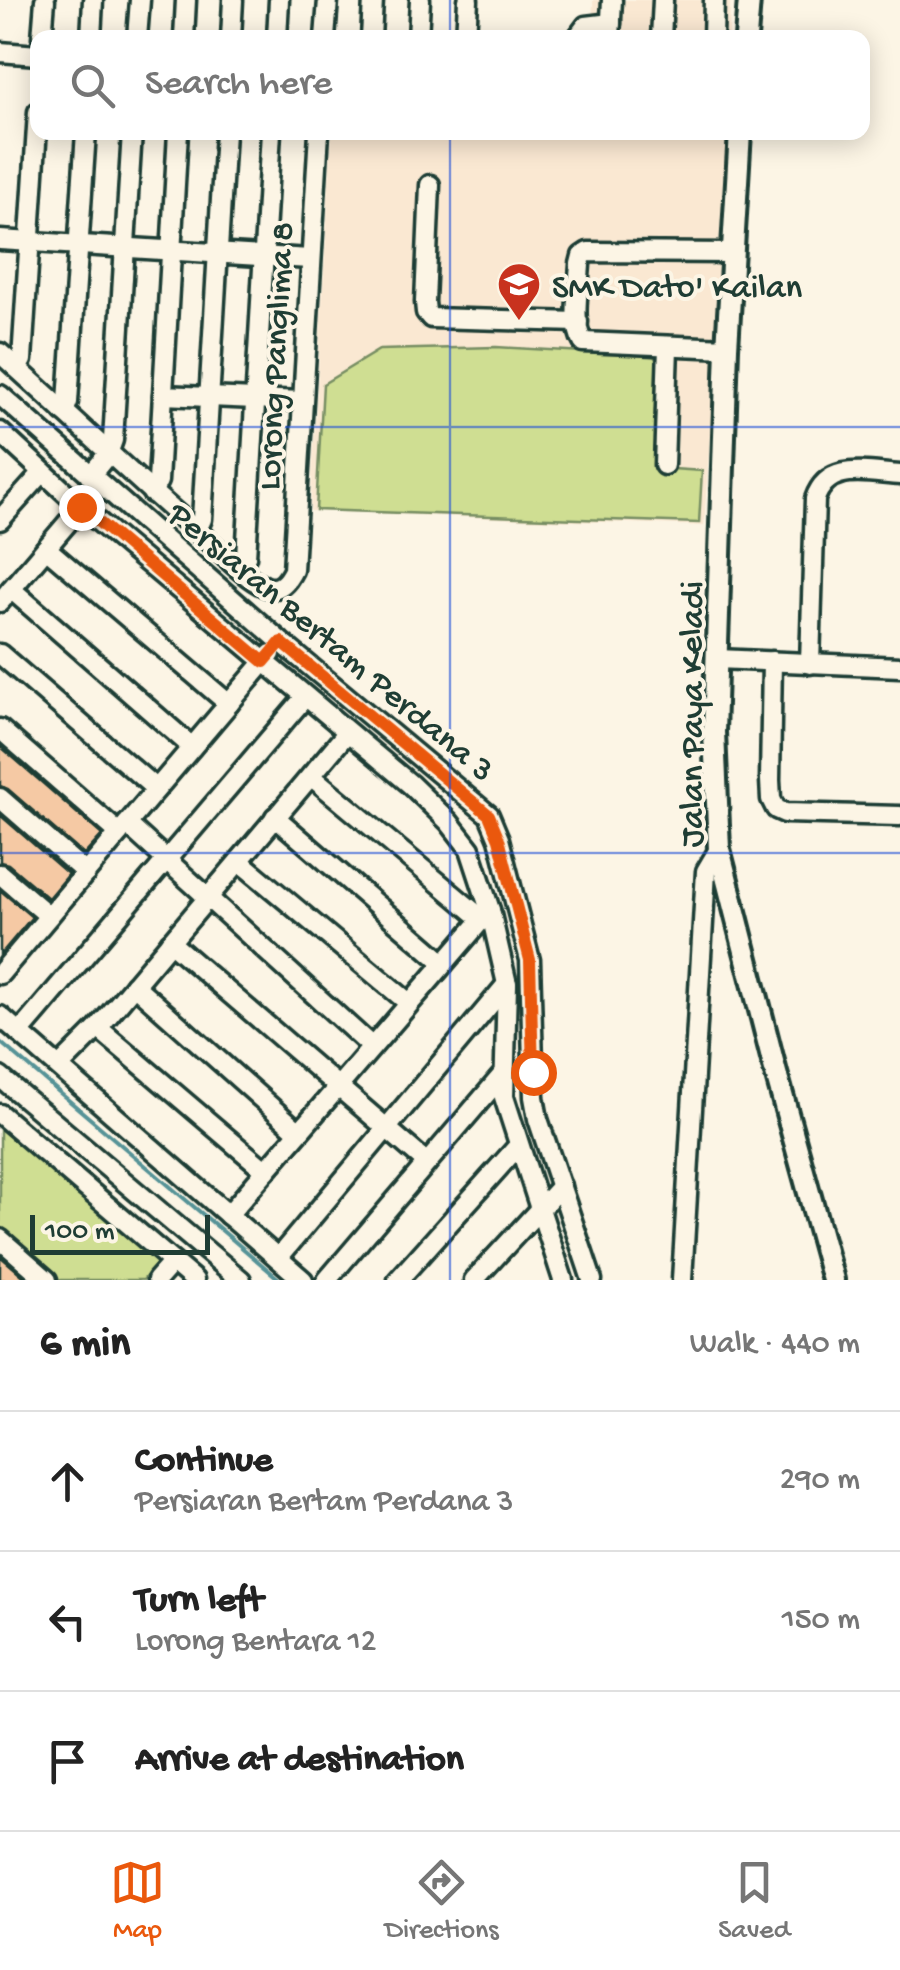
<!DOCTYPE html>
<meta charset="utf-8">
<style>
:root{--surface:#fff;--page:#f6f6f6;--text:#222;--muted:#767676;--line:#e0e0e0;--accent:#ea580c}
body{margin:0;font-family:"Gochi Hand",sans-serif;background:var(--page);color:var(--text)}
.scale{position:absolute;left:30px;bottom:25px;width:180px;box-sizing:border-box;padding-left:10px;border:5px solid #1f3d34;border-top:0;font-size:28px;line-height:35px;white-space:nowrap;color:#1f3d34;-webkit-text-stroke:8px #fcf5e5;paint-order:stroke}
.stop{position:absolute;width:30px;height:30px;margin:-22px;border:8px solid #ea580c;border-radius:50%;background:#fff}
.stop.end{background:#ea580c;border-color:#fff;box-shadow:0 2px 10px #0008}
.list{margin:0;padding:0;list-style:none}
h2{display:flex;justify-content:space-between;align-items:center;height:130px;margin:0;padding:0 40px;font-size:42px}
h2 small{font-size:32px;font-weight:400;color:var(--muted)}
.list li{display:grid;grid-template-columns:65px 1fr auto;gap:30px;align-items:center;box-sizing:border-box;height:140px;padding:0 40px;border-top:2px solid var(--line)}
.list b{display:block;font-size:38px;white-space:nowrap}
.list p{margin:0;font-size:32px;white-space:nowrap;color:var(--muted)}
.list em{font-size:32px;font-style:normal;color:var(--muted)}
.icon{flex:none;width:55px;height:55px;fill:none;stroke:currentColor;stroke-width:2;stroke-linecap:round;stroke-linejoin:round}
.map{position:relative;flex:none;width:900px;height:1280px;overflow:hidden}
.search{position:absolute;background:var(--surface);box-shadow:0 5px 25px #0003;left:30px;right:30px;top:30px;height:110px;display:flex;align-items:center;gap:25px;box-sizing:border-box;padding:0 35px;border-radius:20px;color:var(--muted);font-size:38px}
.sheet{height:550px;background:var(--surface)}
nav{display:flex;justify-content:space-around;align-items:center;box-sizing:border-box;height:140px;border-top:2px solid var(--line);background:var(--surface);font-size:28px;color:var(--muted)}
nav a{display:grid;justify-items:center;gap:5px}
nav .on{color:var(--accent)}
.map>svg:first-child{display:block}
</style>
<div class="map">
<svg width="900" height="1280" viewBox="0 0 900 1280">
<rect width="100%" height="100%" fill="#fcf5e5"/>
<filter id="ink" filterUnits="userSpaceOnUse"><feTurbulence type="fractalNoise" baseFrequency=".01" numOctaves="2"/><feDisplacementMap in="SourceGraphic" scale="20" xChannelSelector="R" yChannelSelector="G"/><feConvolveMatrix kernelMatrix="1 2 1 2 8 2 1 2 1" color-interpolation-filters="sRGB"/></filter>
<g filter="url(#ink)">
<g fill="#fae8d2">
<path d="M593,0h137l-1,37h-137z"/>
<path d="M332,133h398l-26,393 -394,-15z"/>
</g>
<g fill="#cfde92" stroke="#778e63" stroke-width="2.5">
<path d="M496,347l158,9 5,8 -1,104 44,3 -3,52 -383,-13 7,-126 56,-34z"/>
<path d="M0,1125l158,137 -15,18h-84l-59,-51z"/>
</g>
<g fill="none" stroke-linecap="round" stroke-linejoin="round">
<path stroke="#579397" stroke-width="4" d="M0,1042l280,238"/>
</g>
<g fill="#f5c9a4" stroke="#1f3d34" stroke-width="2.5">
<path d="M0,746l102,89 -18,20 -76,-66 -8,-3z"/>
<path d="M0,815l68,59 -20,24 -40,-34 -8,-2z"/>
<path d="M0,890l32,27 -32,38z"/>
<path d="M0,1256l28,24h-28z"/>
</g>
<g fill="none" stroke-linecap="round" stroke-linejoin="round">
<g stroke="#1f3d34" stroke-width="25">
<g id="minor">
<path d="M42,38l3,-38"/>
<path d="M91,38l2,-38"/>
<path d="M137,38l3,-38"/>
<path d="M184,38l2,-38"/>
<path d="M231,38l2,-38"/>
<path d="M277,38l2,-38"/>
<path d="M325,38l3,-38"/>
<path d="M371,38l2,-38"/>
<path d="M418,38l2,-38"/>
<path d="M466,38l2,-38"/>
<path d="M577,38l9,-12 25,-3"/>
<path d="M610,38l2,-38"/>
<path d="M661,38l2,-38"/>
<path d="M713,38l1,-38"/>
<path d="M0,52l38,3"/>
<path d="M430,185l-5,117 1,10 5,6 147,4"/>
<path d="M0,240l310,19"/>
<path d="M727,348l-144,-6c-12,-20 -4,-55 -3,-78l2,-8 6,-4 144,1"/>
<path d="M0,353c67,60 131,122 199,180 19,15 44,44 65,53 15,7 23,-4 29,-16l26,-438"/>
<path d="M17,368l5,-8 16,-248"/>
<path d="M0,395l281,247 208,173 10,24 31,121 4,137 4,22 54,161"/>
<path d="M163,395l139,6"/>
<path d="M64,412l4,-10 18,-270"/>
<path d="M0,432l81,75 329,277 39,38 21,27 20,61 17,74 -3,113 59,183"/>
<path d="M664,465l4,-118"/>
<path d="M90,476l18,-22 5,-14 19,-308"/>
<path d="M152,493l6,-12 20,-349"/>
<path d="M0,520l43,-48"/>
<path d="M197,530l5,-11 23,-387"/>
<path d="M46,548l183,156"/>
<path d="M240,568l6,-11 25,-425"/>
<path d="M11,589l181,158"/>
<path d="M0,602l81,-95"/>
<path d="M0,654l156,135"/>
<path d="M717,659l183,8"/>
<path d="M772,661l-2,119 1,19 5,10 9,4 115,3"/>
<path d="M810,664l5,-165c13,-38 52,-26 85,-24"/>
<path d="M0,729l119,104"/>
<path d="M311,776l171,143"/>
<path d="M0,798l86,75"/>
<path d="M275,817l169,146"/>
<path d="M127,824l245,223"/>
<path d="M239,861l170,142"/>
<path d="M0,874l49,42"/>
<path d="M170,942l257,221"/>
<path d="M0,974l271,-320"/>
<path d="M134,985l165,147"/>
<path d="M0,1016l303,264"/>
<path d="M98,1028l168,143"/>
<path d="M19,1033l286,-336"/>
<path d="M60,1066l38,-38 248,-294"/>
<path d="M0,1077l241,203"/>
<path d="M0,1114l194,166"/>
<path d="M228,1215l262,-305"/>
<path d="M0,1239l47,41"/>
<path d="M278,1258l229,-274"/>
<path d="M157,1280l16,-18"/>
<path d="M327,1280l177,-207"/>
<path d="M398,1280l120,-134"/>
<path d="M474,1280l87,-94"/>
<path d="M682,1280l24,-409 13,-22"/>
</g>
</g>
<g stroke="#1f3d34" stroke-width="28">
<g id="major">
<path d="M746,38l3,-38"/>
<path d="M740,132l-13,216 -13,384 5,117 57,224 57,207"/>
</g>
</g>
<use href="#minor" stroke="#fcf5e5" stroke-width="18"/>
<use href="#major" stroke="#fcf5e5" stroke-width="20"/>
</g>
</g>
<g fill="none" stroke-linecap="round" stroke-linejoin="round" filter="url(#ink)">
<path stroke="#ea580c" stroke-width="12" d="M81,507l183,155 17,-20 208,173 10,24 31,121 3,112"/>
</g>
<path fill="none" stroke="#1d4ed8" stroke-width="2.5" stroke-opacity="0.55" d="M450,0v38M450,132v1148M0,427h900M0,853h900"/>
<defs>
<g id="school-pin" transform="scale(2.25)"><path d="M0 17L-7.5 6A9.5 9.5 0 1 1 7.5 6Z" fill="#c8321e" stroke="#fcf5e5"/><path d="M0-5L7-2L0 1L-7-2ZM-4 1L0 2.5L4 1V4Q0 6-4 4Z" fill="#fff"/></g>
</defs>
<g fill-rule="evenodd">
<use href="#school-pin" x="519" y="284"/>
</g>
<g text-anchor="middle" stroke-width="8" stroke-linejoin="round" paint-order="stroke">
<g font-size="35" fill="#1f3d34" stroke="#fcf5e5" text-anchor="start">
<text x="552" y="296">SMK Dato' Kailan</text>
</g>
<g font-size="35" fill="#1f3d34" stroke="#fcf5e5">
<text transform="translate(273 356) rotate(-87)" y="12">Lorong Panglima 8</text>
<text transform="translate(333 640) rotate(40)" y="12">Persiaran Bertam Perdana 3</text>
<text transform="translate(689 714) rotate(-90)" y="12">Jalan Paya Keladi</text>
</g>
</g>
</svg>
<div class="scale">100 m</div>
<div class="stop" style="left:533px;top:1072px"></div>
<div class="stop end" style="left:81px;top:507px"></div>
<div class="search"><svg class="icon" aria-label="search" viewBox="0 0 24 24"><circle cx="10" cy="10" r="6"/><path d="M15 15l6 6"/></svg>Search here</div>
</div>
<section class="sheet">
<h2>6 min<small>Walk · 440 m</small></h2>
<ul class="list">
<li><svg class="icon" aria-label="ahead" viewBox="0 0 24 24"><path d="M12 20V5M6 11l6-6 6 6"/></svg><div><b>Continue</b><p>Persiaran Bertam Perdana 3</p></div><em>290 m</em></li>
<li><svg class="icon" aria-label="left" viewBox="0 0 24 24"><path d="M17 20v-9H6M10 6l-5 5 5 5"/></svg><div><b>Turn left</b><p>Lorong Bentara 12</p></div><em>150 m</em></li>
<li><svg class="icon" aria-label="arrive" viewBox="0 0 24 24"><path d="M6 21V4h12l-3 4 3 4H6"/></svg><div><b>Arrive at destination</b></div></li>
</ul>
</section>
<nav>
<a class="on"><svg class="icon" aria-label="map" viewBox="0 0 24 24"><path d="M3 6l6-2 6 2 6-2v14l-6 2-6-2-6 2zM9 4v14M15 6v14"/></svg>Map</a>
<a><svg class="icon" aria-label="directions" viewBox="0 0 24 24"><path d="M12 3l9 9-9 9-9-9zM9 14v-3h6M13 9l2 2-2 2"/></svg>Directions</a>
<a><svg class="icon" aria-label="saved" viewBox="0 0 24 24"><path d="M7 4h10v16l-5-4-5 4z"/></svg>Saved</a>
</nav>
